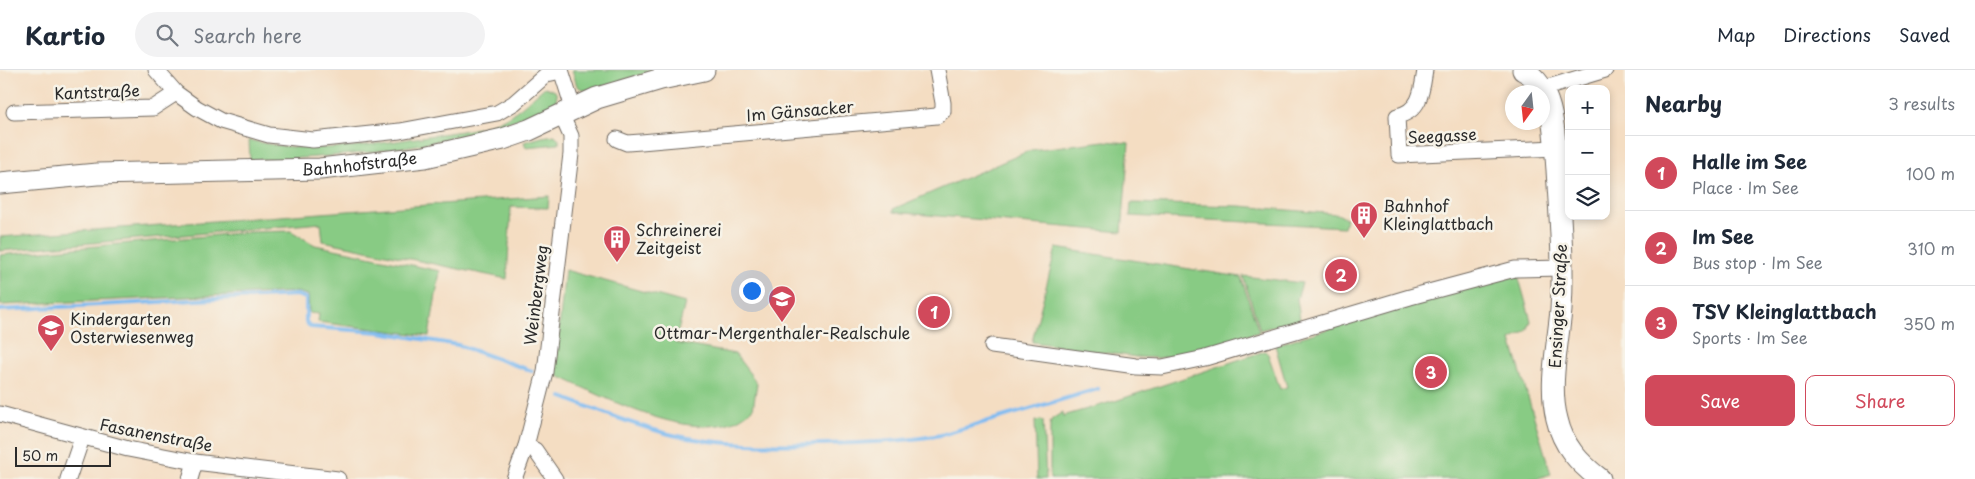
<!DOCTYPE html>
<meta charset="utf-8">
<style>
:root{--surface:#fff;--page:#f2f2f3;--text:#1f2937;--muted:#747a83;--line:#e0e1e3;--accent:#d1495b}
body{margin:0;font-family:"Playpen Sans",sans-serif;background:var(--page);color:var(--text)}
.controls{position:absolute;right:15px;top:15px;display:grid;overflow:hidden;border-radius:10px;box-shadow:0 2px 8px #0003}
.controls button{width:45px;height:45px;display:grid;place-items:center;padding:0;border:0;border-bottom:1px solid var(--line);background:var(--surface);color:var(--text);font:25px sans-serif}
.compass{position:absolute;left:1505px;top:15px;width:45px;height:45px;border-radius:50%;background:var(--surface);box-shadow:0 2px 8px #0003;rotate:195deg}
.scale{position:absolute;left:15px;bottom:12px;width:96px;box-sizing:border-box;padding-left:5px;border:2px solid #2b2b2b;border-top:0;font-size:14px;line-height:18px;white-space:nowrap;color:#2b2b2b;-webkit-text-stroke:4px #f7f3e8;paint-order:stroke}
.you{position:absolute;left:751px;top:220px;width:18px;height:18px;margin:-12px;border:4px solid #fff;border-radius:50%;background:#1a73e8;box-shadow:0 0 0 8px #1a73e833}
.badge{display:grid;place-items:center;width:32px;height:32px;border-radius:50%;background:var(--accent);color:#fff;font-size:16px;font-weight:700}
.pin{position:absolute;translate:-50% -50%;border:2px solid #fff;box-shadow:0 1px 5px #0006}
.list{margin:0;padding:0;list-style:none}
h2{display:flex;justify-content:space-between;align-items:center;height:65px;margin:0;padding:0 20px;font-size:21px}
h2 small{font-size:16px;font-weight:400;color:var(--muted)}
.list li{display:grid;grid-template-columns:32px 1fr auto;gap:15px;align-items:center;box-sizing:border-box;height:75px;padding:0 20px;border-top:1px solid var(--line)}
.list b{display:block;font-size:19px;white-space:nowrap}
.list p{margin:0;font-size:16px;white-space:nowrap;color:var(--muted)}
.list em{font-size:16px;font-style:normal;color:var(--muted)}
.actions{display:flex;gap:10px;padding:15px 20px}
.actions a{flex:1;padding:11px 0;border:1px solid var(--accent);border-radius:10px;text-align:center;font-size:18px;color:var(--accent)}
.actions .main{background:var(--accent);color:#fff}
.icon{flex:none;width:28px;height:28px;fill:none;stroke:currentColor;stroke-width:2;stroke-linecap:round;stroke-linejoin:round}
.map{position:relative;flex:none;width:1625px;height:409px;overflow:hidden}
header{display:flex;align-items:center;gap:30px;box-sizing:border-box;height:70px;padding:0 25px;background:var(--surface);border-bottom:1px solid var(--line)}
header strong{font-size:24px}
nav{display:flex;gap:28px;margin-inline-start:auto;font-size:18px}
.search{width:350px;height:45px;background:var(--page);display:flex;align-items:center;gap:12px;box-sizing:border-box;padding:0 18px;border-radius:28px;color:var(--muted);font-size:19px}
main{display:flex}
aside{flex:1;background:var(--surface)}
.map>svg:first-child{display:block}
</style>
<header>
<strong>Kartio</strong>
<div class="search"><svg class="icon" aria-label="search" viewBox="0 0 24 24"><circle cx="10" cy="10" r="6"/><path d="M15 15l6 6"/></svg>Search here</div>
<nav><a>Map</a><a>Directions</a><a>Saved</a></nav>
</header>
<main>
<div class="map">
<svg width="1625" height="409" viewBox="0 0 1625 409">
<rect width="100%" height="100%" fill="#f7f3e8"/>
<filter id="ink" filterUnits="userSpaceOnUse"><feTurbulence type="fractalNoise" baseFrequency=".02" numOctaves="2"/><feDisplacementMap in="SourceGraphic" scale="10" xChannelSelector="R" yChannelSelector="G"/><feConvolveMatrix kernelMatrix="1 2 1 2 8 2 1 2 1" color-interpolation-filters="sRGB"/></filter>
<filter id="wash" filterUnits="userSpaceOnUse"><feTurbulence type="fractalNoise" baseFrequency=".0096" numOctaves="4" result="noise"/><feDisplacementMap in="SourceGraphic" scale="20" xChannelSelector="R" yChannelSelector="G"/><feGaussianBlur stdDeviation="1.12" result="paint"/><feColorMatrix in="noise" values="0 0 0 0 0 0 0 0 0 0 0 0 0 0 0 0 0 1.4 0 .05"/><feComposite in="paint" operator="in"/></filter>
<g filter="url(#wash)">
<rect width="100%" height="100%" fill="#f4ddc2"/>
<g fill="#88cb84" stroke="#5a7b58">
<path d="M572,0h84l-65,20 -9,-1 -5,-3z"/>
<path d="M545,17l10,4 2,5 -2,7c-19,11 -42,18 -64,24 -78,24 -159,31 -241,33l-1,-20c60,15 118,6 179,-4 22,-4 46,-5 67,-13 19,-7 35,-24 50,-36z"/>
<path d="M555,65l4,5v4l-33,3 -2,-5 18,-5z"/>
<path d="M1104,71l25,2 -7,89 -229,-20v-3l138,-59z"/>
<path d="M549,126l-1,12 -37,-1 -4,72 -184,-38 -2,-18 -321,28v-14z"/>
<path d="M1131,133l109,3 97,8 9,4 -2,9 -214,-11z"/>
<path d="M291,161l24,14 125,26 -11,65 -111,-14 1,-8 -10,-1 -1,-18 -12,-3 -296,13v-50l250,-23z"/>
<path d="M1056,178l185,29 18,55 -74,22 -27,4 -22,-1 -104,-15z"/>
<path d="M565,200l120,33 -10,40 60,11 22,29 -4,26c-5,4 -10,8 -16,11 -51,22 -132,-23 -179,-44l-3,-7z"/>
<path d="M1518,205l13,46 -4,10 -16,9 40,134 -16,5h-485v-55l2,-5 11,-7v4l52,-15 150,-50 3,3 12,35 7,-2 -12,-42 182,-55z"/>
<path d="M1243,206l59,7 -5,16 3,20 -40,11z"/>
<path d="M1041,350l2,1 3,58h-9l-2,-58z"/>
</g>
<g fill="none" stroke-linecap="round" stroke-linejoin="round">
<g stroke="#7fbbf1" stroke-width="4">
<path d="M0,240l297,-15 9,3v24l5,5 68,5 79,13 74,26"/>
<path d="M562,327c37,14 73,29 111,38 48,11 99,10 148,9 40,-1 80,-2 120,-9l157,-46"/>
</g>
</g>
</g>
<g filter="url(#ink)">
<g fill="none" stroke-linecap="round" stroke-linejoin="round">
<g stroke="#716960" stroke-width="17">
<g id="street">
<path d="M156,0l20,23 21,15 24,13 48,14 44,5 87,-9 97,-18 17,-10 33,-29 14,-3"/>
<path d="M561,0l12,38"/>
<path d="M1425,0c-3,20 -4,41 -28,46l2,39 156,-7"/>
<path d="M1542,19l63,-19"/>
<path d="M14,42l139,-4 23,-15"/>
<path d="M617,69l10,4 14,-1 296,-26 6,-5v-8l-6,-33"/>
<path d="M992,276l144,20 26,1 43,-9 205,-61 105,-28 47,-1"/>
<path d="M0,344l128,35 67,13 143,17"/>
<path d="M526,376l9,4 20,29"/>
<path d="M68,409l14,-41"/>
<path d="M190,409l5,-17"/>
<path d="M514,409l12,-33 19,-74 26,-218v-18l-10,-22"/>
</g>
</g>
<g stroke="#716960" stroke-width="23">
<g id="secondary">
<path d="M1523,0c10,5 18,15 22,25 10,22 10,51 12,75 3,47 7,93 4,140 -3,35 -13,75 -4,109 6,27 22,44 43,60"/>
<path id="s1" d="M0,113l97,-9 223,-5 105,-12 78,-18 26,-9 68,-32 64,-19 43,-9"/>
</g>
</g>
<use href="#street" stroke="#fff" stroke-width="15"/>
<use href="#secondary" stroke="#fff" stroke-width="21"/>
</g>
</g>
<defs>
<g id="building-pin" transform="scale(1.4375)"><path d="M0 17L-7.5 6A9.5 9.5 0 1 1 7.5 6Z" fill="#d1495b" stroke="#f7f3e8"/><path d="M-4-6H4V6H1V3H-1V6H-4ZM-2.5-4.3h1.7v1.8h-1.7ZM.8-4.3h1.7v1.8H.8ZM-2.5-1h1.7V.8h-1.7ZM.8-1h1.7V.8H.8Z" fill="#fff"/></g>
<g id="school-pin" transform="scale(1.4375)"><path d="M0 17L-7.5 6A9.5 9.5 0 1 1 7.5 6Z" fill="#d1495b" stroke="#f7f3e8"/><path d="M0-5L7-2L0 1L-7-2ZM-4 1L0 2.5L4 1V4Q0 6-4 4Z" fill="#fff"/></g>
</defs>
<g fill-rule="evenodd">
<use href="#building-pin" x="1364" y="145"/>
<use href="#building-pin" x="617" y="169"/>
<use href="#school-pin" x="782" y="229"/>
<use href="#school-pin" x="51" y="258"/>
</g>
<g text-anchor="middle" stroke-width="5" stroke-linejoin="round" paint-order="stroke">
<g font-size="16" fill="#2b2b2b" stroke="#f7f3e8">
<text transform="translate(97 22) rotate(-2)" y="6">Kantstraße</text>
<text transform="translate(800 41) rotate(-5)" y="6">Im Gänsacker</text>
<text transform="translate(1442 66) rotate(-3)" y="6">Seegasse</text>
<text dy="6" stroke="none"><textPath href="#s1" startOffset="360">Bahnhofstraße</textPath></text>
<text transform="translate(536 225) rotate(-83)" y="6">Weinbergweg</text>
<text transform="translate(1558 236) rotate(-87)" y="6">Ensinger Straße</text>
<text transform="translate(156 365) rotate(11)" y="6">Fasanenstraße</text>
</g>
<g font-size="16" fill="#2b2b2b" stroke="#f7f3e8" text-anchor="start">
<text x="1383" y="142">Bahnhof<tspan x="1383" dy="18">Kleinglattbach</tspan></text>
<text x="636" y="166">Schreinerei<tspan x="636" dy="18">Zeitgeist</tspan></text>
<text x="70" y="255">Kindergarten<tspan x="70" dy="18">Osterwiesenweg</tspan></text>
<text x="782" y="269" text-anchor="middle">Ottmar-Mergenthaler-Realschule</text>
</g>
</g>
</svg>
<div class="controls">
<button>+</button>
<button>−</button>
<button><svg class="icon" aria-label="layers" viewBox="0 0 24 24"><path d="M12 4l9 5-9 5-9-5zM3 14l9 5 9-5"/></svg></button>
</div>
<svg class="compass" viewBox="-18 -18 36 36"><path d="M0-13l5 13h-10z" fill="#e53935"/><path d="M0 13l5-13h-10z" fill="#747a83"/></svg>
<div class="scale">50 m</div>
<div class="you"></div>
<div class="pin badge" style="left:934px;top:242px">1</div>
<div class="pin badge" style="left:1341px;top:205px">2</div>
<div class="pin badge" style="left:1431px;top:302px">3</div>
</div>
<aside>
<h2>Nearby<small>3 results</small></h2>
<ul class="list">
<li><span class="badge">1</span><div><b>Halle im See</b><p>Place · Im See</p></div><em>100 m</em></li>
<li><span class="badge">2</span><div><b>Im See</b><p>Bus stop · Im See</p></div><em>310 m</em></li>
<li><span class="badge">3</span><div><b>TSV Kleinglattbach</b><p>Sports · Im See</p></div><em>350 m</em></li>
</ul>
<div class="actions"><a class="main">Save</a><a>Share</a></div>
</aside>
</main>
